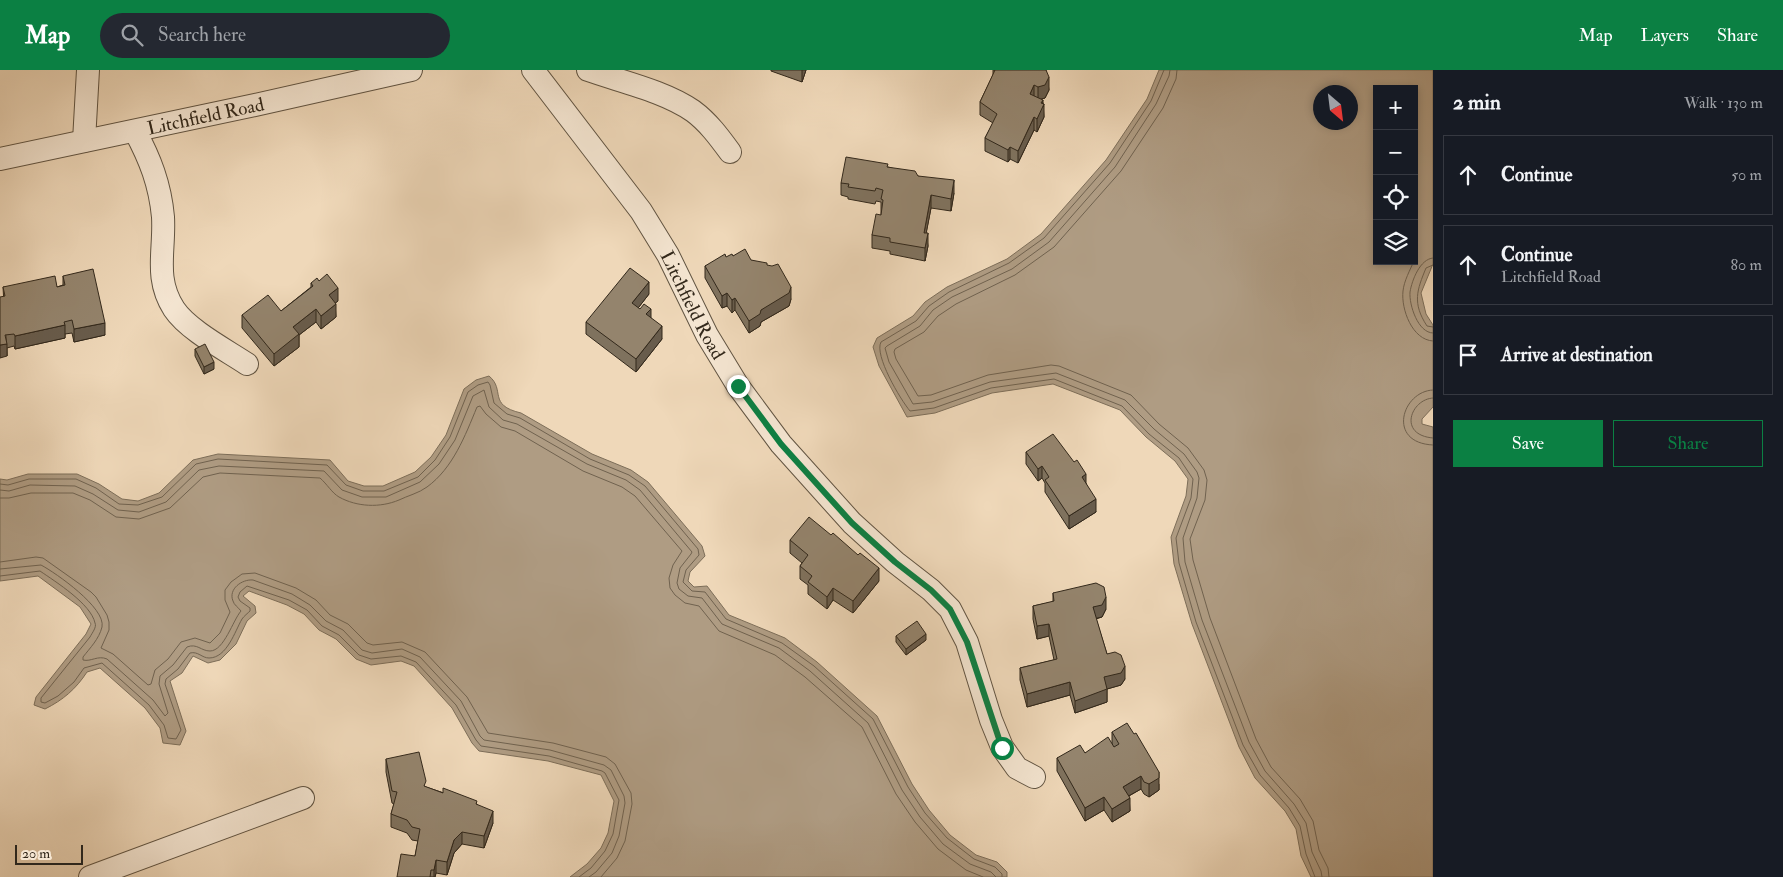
<!DOCTYPE html>
<meta charset="utf-8">
<style>
:root{--surface:#171b24;--page:#242831;--text:#f1f3f6;--muted:#9ea1a6;--line:#363941;--accent:#0b8043}
body{margin:0;font-family:"IM FELL Double Pica",serif;background:var(--page);color:var(--text)}
.controls{position:absolute;right:15px;top:15px;display:grid;overflow:hidden;border-radius:0px;box-shadow:0 2px 8px #0003}
.controls button{width:45px;height:45px;display:grid;place-items:center;padding:0;border:0;border-bottom:1px solid var(--line);background:var(--surface);color:var(--text);font:25px sans-serif}
.compass{position:absolute;left:1313px;top:15px;width:45px;height:45px;border-radius:50%;background:var(--surface);box-shadow:0 2px 8px #0003;rotate:152deg}
.scale{position:absolute;left:15px;bottom:12px;width:68px;box-sizing:border-box;padding-left:5px;border:2px solid #32281b;border-top:0;font-size:14px;line-height:18px;white-space:nowrap;color:#32281b;-webkit-text-stroke:4px #f5e6d2;paint-order:stroke}
.stop{position:absolute;width:15px;height:15px;margin:-11px;border:4px solid #0b8043;border-radius:50%;background:#fff}
.stop.end{background:#0b8043;border-color:#fff;box-shadow:0 1px 5px #0008}
.list{margin:0;padding:0;list-style:none}
h2{display:flex;justify-content:space-between;align-items:center;height:65px;margin:0;padding:0 20px;font-size:21px}
h2 small{font-size:16px;font-weight:400;color:var(--muted)}
.list li{display:grid;grid-template-columns:32px 1fr auto;gap:15px;align-items:center;box-sizing:border-box;height:80px;margin:0 10px 10px;padding:0 10px;border:1px solid var(--line);border-radius:0px}
.list b{display:block;font-size:19px;white-space:nowrap}
.list p{margin:0;font-size:16px;white-space:nowrap;color:var(--muted)}
.list em{font-size:16px;font-style:normal;color:var(--muted)}
.actions{display:flex;gap:10px;padding:15px 20px}
.actions a{flex:1;padding:11px 0;border:1px solid var(--accent);border-radius:0px;text-align:center;font-size:18px;color:var(--accent)}
.actions .main{background:var(--accent);color:#fff}
.icon{flex:none;width:28px;height:28px;fill:none;stroke:currentColor;stroke-width:2;stroke-linecap:round;stroke-linejoin:round}
.map{position:relative;flex:none;width:1433px;height:807px;overflow:hidden}
header{display:flex;align-items:center;gap:30px;box-sizing:border-box;height:70px;padding:0 25px;background:var(--accent);color:#fff}
header strong{font-size:24px}
nav{display:flex;gap:28px;margin-inline-start:auto;font-size:18px}
.search{width:350px;height:45px;background:var(--page);display:flex;align-items:center;gap:12px;box-sizing:border-box;padding:0 18px;border-radius:28px;color:var(--muted);font-size:19px}
main{display:flex}
aside{flex:1;background:var(--surface)}
.map>svg:first-child{display:block}
</style>
<header>
<strong>Map</strong>
<div class="search"><svg class="icon" aria-label="search" viewBox="0 0 24 24"><circle cx="10" cy="10" r="6"/><path d="M15 15l6 6"/></svg>Search here</div>
<nav><a>Map</a><a>Layers</a><a>Share</a></nav>
</header>
<main>
<div class="map">
<svg width="1433" height="807" viewBox="0 0 1433 807">
<rect width="100%" height="100%" fill="#efd8b9"/>
<filter id="stains"><feTurbulence type="fractalNoise" baseFrequency=".004" numOctaves="4"/><feColorMatrix values="0 0 0 0 .2 0 0 0 0 .09 0 0 0 0 .02 0 0 0 .5 -.17"/></filter>
<radialGradient id="worn" r=".72"><stop offset=".6" stop-color="#630" stop-opacity="0"/><stop offset="1" stop-color="#630" stop-opacity=".3"/></radialGradient>
<g fill="#af9c83" stroke="#7d6e59" fill-rule="evenodd">
<path d="M1159,0h274v194l-12,29 5,21 7,11v82l-11,12v5l11,3v450h-122l-10,-21 -5,-27 -11,-18 -30,-33 -16,-31 -47,-123 -18,-60 -3,-27 15,-41 2,-17 -13,-18 -29,-24 -26,-27 -67,-26 -61,9 -57,20 -28,4 -28,-51 -6,-19 4,-9 36,-22 12,-14 22,-15 60,-28 34,-25 65,-74 41,-61zM1377,19h37v172h-37zM1320,22h30v30h-30z"/>
<path d="M489,306c17,14 -2,29 32,37l71,41 39,16 17,12 54,64 3,10 -15,16 -2,9 6,6 13,-1 22,29 56,23 32,24 60,54 35,68 17,26 21,25 26,20 21,7 10,10v5h-437l17,-13 14,-16 7,-15 6,-32 -13,-26 -53,-14 -69,-10 -7,-8 -20,-35 -38,-42 -13,-5 -30,4 -15,-6 -20,-20 -17,-9 -15,-16 -17,-9 -38,-14 -6,5 12,10 1,7 -9,8 -11,23 -16,16 -12,3 -15,-7 -11,17 -12,8 16,50 -6,14 -17,-2 -3,-15 -15,-20 -45,-40 -13,4c-11,17 -24,28 -42,37l-11,-4 2,-8 50,-63 5,-10 -11,-17 -42,-31 -38,5v-102l7,1 21,-6h49l22,10 23,15 16,2 21,-8 34,-33 25,-6 112,6 18,21 16,5h19l32,-14 16,-15 15,-22 18,-46 12,-9z"/>
</g>
<g fill="none" stroke-linecap="round" stroke-linejoin="round">
<g stroke="#70624f" stroke-width="1">
<path d="M1164,0l-13,31 -41,62 -66,75 -35,25 -60,29 -20,14 -13,15 -35,21c-7,13 19,57 29,69l24,-3 57,-20 63,-9 68,27 27,28 30,24 14,21 -2,19 -15,40 3,25 17,59 47,123 17,30 29,33 11,18 6,28 9,23"/>
<path d="M1170,0l-1,6 -13,28 -41,63 -66,75 -37,27 -60,28 -19,13 -13,16 -33,20 -2,2 4,14 24,42 19,-2 58,-20 66,-9 69,27 29,29 30,25 13,18 2,6 -2,20 -14,40 2,24 17,58 47,122 16,29 29,33 12,19 6,29 9,19 1,6"/>
<path d="M1177,0l-1,9 -13,29 -42,63 -67,76 -39,28 -59,29 -18,12 -14,16 -29,17 -1,3 2,7 22,37 13,-1 57,-20 63,-10 8,1 72,29 28,29 29,24 16,22 3,10 -2,20 -15,39 3,21 17,58 46,121 15,28 29,32 13,22 6,29 9,18 1,9"/>
<path d="M1433,188c-13,1 -21,22 -23,34 -1,13 8,41 23,41"/>
<path d="M1414,191c-4,9 -10,20 -11,30 -2,18 9,49 30,50"/>
<path d="M1433,195l-7,3c-9,22 -14,35 1,58l6,1"/>
<path d="M1433,320c-31,1 -47,53 0,55"/>
<path d="M1433,328c-22,1 -36,37 0,40"/>
<path d="M0,414l8,1 21,-6h47l20,9 23,16 19,1 24,-8 34,-33 22,-5 109,6 19,20 17,6h21l34,-14 17,-17 15,-23 18,-45 10,-7 10,-3 2,3 4,18 13,11 13,4 70,41 39,16 16,11 53,63 1,6 -13,15 -3,12 9,9 13,1 21,27 56,24 32,23 59,53 35,68 17,26 22,25 27,21 21,8 7,7v3"/>
<path d="M0,420l9,1 21,-6 45,1 18,8 25,16 21,2 27,-10 33,-32 20,-4 105,5 18,19 20,7h24l34,-15 19,-18 16,-24 18,-44 11,-6 5,17 14,13 14,4 70,40 39,16 14,10 52,62 -1,2 -11,14 -3,15 2,6 9,7 14,2 20,26 57,24 31,23 58,52 34,67 18,27 23,27 27,20 21,8 5,5"/>
<path d="M0,428h9l22,-5h42l17,7 26,17 23,2 31,-11 33,-31 17,-4 100,5c7,6 12,15 19,19 18,10 41,11 60,3 8,-4 20,-7 28,-13 26,-19 38,-51 50,-80l3,-1 6,8 15,13 14,4 68,40 39,16 13,9 47,55 -9,14 -4,13 1,10 5,7 10,8 14,3 20,25 56,24 30,22 57,50 34,67 19,28 23,27 28,21 17,7"/>
<path d="M0,492l36,-5 7,1 48,34 5,5 11,18 2,7v8l-8,18 12,6 35,31 3,-1 4,-14 13,-11 13,-17 14,-4 15,5 10,-10 10,-21 -5,-12v-10l6,-8 11,-8 13,-1 41,15 20,12 14,15 18,9 19,19 6,2 29,-3 23,10 42,45 21,36 65,10 53,14 9,7 16,29 1,11 -7,37 -8,17 -16,19"/>
<path d="M0,499l41,-4c15,8 65,43 61,62 -3,12 -12,21 -19,30v3c8,2 15,-5 24,-1l46,41 12,16 3,-3 -9,-29 1,-8 13,-11 14,-18c10,-4 14,4 23,4 14,0 23,-31 31,-40 -3,-4 -7,-6 -8,-10 -5,-12 9,-22 20,-21l39,14 18,11 16,16 17,9 19,20 10,3 30,-4 18,8 41,44 19,35 4,4 66,10 54,15 7,5 13,26 1,7 -6,33 -7,17 -16,19 -7,5"/>
<path d="M0,506l40,-5c16,11 51,33 55,52 2,4 -3,10 -5,14l-49,61v4l4,1 13,-7 16,-14 10,-14 18,-5 47,42 15,20 4,13 8,1 5,-9 -16,-46 1,-5 12,-10 12,-16c8,-2 12,5 19,5 18,0 26,-27 33,-39 2,-3 6,-6 8,-8v-3l-10,-7 -2,-4 2,-5 7,-6 42,14 18,10 15,16 17,9 20,20 12,4 30,-3 15,6 40,43 20,35 5,6 68,10 53,15 3,2 14,27 -6,34 -8,17 -14,17 -12,9"/>
</g>
<g stroke="#615442" stroke-width="24">
<g id="minor">
<path id="s1" d="M533,0l108,141 27,44 39,80 31,51 43,58 71,79 43,39 36,28 19,19 17,33 24,78 11,27 15,21 17,9"/>
<path d="M588,0c34,12 76,21 105,41 15,11 26,26 37,41"/>
<path d="M135,61c15,28 25,53 28,86 2,34 -9,61 11,92 14,21 52,41 73,55"/>
<path d="M84,71l4,-71"/>
<path id="s2" d="M0,89l255,-54 156,-35"/>
<path d="M90,807l213,-79"/>
</g>
</g>
<use href="#minor" stroke="#f5e6d2" stroke-width="22"/>
</g>
<g fill="#7f725e" stroke="#32281b">
<path d="M771,0h35l-4,12 -31,-11z"/>
<path d="M993,0h53l3,20 -4,8 -4,1 2,4 1,14 -7,15 -3,-2 -16,33 -8,-4 -2,3 -23,-11v-13l8,-15 -13,-8v-13l13,-27z"/>
<path d="M888,97l30,9 36,17 -3,18 -20,-3 -5,25 2,13 -3,15 -35,-7v-3l-18,-3v-13l9,-20v-13l-5,-1 -1,3 -27,-5v-2l-7,-2v-12z"/>
<path d="M733,186l34,9 24,34 -2,7 -28,16 -1,4 -11,7 -14,-23 -3,3 -5,-7 -5,2 -17,-30v-12z"/>
<path d="M63,206l42,59 -31,7 -2,-9 -7,1v4l-50,11 -1,-3 -7,2v8l-4,-69h54l6,-2z"/>
<path d="M311,213l27,18 -3,2 1,14 -15,12 -5,-7 -17,13v12l-25,19 -32,-38v-13l39,-4 30,-24z"/>
<path d="M649,224l-11,14 13,10 11,21 -26,33 -50,-38v-12z"/>
<path d="M195,279l19,20 -10,5 -9,-18z"/>
<path d="M1026,382l60,31 10,29 -27,17 -24,-37v-9l-3,-5 -4,3 -12,-17z"/>
<path d="M790,470l89,41 -26,32 -20,-13 -6,9 -19,-15v-9l-8,-6v-13l2,-3 -12,-10z"/>
<path d="M1053,523l53,16 -4,8 -6,2 11,35 18,25 -4,6 -14,4v13l-32,11 -5,-18 -43,12 -7,-27v-12l34,-8 -5,-24 -12,3 -4,-20v-13l20,-4z"/>
<path d="M896,566l30,4 -20,15 -10,-13z"/>
<path d="M1112,662l47,52v6l-10,7 -5,-3 -3,-5 -12,7 1,15 -18,11 -8,-12 -19,11 -28,-50v-13l28,-5 27,-9z"/>
<path d="M386,689l40,28 51,17 16,19 -9,25 -22,-4 -8,9 -7,22 -11,-2 -1,4h-38l18,-21 3,-15 -6,-1 -5,-7 -16,-6v-13l3,-10 -2,-1 -6,-31z"/>
</g>
<g fill="#685c4c" stroke="#32281b">
<path d="M802,0h4l-4,12z"/>
<path d="M1049,7v13l-4,8 -7,2v-13z"/>
<path d="M1034,15v13l-4,-4z"/>
<path d="M1043,30v7l1,-3v13l-7,15v-13z"/>
<path d="M1034,47v13l-16,33v-12z"/>
<path d="M1010,77v12l-2,3v-12z"/>
<path d="M954,110v13l-3,18v-12z"/>
<path d="M931,125v13l-7,37v-12z"/>
<path d="M928,163v13l-3,15v-13z"/>
<path d="M649,212v12l-17,22v-13z"/>
<path d="M791,217v12l-2,7 -28,16 -1,4 -11,7v-12l12,-11z"/>
<path d="M338,218v13l-9,7v-13z"/>
<path d="M727,223v13l-5,2v-12z"/>
<path d="M735,228v12l-3,3v-13z"/>
<path d="M336,234v13l-15,12v-13z"/>
<path d="M316,239v13l-17,13v12l-25,19v-12l19,-27z"/>
<path d="M651,239v13l-5,-8z"/>
<path d="M105,253v12l-31,7v-13z"/>
<path d="M65,255v13l-50,11v-13z"/>
<path d="M662,256v13l-26,33v-13z"/>
<path d="M7,274v12l-7,2v-13z"/>
<path d="M214,292v7l-10,5v-7z"/>
<path d="M1042,396v12l-4,3v-12z"/>
<path d="M1086,404v13l-4,-10z"/>
<path d="M1096,429v13l-27,17v-13z"/>
<path d="M879,498v13l-26,32v-12z"/>
<path d="M833,518v12l-6,9v-12z"/>
<path d="M1106,527v12l-4,8 -9,2v-12z"/>
<path d="M1049,554v12l-12,3v-13z"/>
<path d="M926,564v6l-20,15v-6z"/>
<path d="M1125,596v13l-4,6 -14,4v13l-32,11v-12l29,-24z"/>
<path d="M1070,612v13l-43,12v-13z"/>
<path d="M1159,702v18l-10,7v-13z"/>
<path d="M1141,706v13l-18,10v-12z"/>
<path d="M1104,727v13l-19,11v-13z"/>
<path d="M1130,728v13l-18,11v-13z"/>
<path d="M493,741v12l-9,25v-12z"/>
<path d="M462,762v12l-8,9 -7,22v-13l7,-22z"/>
<path d="M436,790v13l-1,4h-1v-7z"/>
</g>
<g fill="#94846d" stroke="#32281b">
<path d="M994,0h52l3,7 -4,8 -7,2 -4,-2 -4,9 13,6 -2,3 3,1 -7,15 -3,-2 -16,34 -8,-4 -2,3 -23,-12 12,-24 -17,-12 15,-32z"/>
<path d="M846,87l42,7 -1,3 28,4 3,5 36,4 -3,19 -20,-4 -7,38h4l-3,15 -35,-6v-4l-18,-3 4,-21 5,1 2,-15 -2,-1 2,-9 -7,-2 -1,3 -27,-4 1,-3 -8,-1z"/>
<path d="M745,179l6,11 16,3v2l5,1 6,-2 13,23 -2,6 -28,17 -1,4 -11,7 -14,-23 -3,2 -5,-7 -5,3 -17,-30 20,-12 1,3 6,-3 1,2z"/>
<path d="M630,198l19,14 -17,21 8,6 4,-5 7,5 -5,5 16,12 -26,33 -50,-37z"/>
<path d="M93,199l12,54 -31,6 -2,-9 -8,2 1,3 -50,11 -1,-2 -9,1 2,9 -7,1v-48l5,-1 -2,-9 52,-11 2,11 8,-2 -2,-9z"/>
<path d="M327,204l11,14 -9,7 7,9 -15,12 -5,-7 -23,18 6,7 -25,20 -32,-39 26,-20 13,16 32,-25 -2,-3 6,-5 2,3z"/>
<path d="M205,274l9,18 -10,5 -9,-18z"/>
<path d="M1053,364l21,28 3,-2 9,14 -4,3 14,22 -27,17 -24,-36 4,-3 -7,-11 -4,3 -12,-17z"/>
<path d="M809,447l22,18 2,-2 25,22 2,-2 19,15 -26,33 -20,-13 -6,9 -19,-15 4,-6 -12,-10 8,-11 -18,-15z"/>
<path d="M1096,513l8,4 2,10 -4,8 -9,2 14,47 8,-2 6,3 4,11 -4,7 -17,4 3,12 -32,12 -5,-19 -43,12 -7,-26 37,-9 -8,-35 -12,2 -4,-20 21,-5 -1,-8z"/>
<path d="M917,551l9,13 -20,15 -10,-13z"/>
<path d="M1127,653l7,11 2,-1 23,39v6l-10,6 -5,-2 -3,-6 -18,11 7,11 -18,11 -8,-12 -19,11 -28,-50 23,-13 5,8 23,-16 6,10 5,-3 -7,-12z"/>
<path d="M419,682l7,29 -2,5 19,7v-5l34,13 -1,3 17,7 -9,25 -22,-4 -8,8 -7,22 -11,-2 -2,10h-3l-1,7h-33l4,-23 14,2 5,-27 -8,-2 -5,-7 -16,-6 6,-22 -5,-1 -6,-32z"/>
</g>
<g fill="none" stroke-linecap="round" stroke-linejoin="round">
<path stroke="#0b8043" stroke-width="6" d="M738,316l43,58 71,79 43,39 36,28 19,19 17,33 35,106"/>
</g>
<g text-anchor="middle" stroke-width="5" stroke-linejoin="round" paint-order="stroke">
<g font-size="19" fill="#32281b" stroke="#f5e6d2">
<text dy="7" stroke="none"><textPath href="#s2" startOffset="210">Litchfield Road</textPath></text>
<text dy="7" stroke="none"><textPath href="#s1" startOffset="285">Litchfield Road</textPath></text>
</g>
</g>
<rect width="100%" height="100%" filter="url(#stains)"/>
<rect width="100%" height="100%" fill="url(#worn)"/>
</svg>
<div class="controls">
<button>+</button>
<button>−</button>
<button><svg class="icon" aria-label="locate" viewBox="0 0 24 24"><circle cx="12" cy="12" r="6"/><path d="M12 2v4M12 18v4M2 12h4M18 12h4"/></svg></button>
<button><svg class="icon" aria-label="layers" viewBox="0 0 24 24"><path d="M12 4l9 5-9 5-9-5zM3 14l9 5 9-5"/></svg></button>
</div>
<svg class="compass" viewBox="-18 -18 36 36"><path d="M0-13l5 13h-10z" fill="#e53935"/><path d="M0 13l5-13h-10z" fill="#9ea1a6"/></svg>
<div class="scale">20 m</div>
<div class="stop" style="left:1002px;top:678px"></div>
<div class="stop end" style="left:738px;top:316px"></div>
</div>
<aside>
<h2>2 min<small>Walk · 130 m</small></h2>
<ul class="list">
<li><svg class="icon" aria-label="ahead" viewBox="0 0 24 24"><path d="M12 20V5M6 11l6-6 6 6"/></svg><div><b>Continue</b></div><em>50 m</em></li>
<li><svg class="icon" aria-label="ahead" viewBox="0 0 24 24"><path d="M12 20V5M6 11l6-6 6 6"/></svg><div><b>Continue</b><p>Litchfield Road</p></div><em>80 m</em></li>
<li><svg class="icon" aria-label="arrive" viewBox="0 0 24 24"><path d="M6 21V4h12l-3 4 3 4H6"/></svg><div><b>Arrive at destination</b></div></li>
</ul>
<div class="actions"><a class="main">Save</a><a>Share</a></div>
</aside>
</main>
